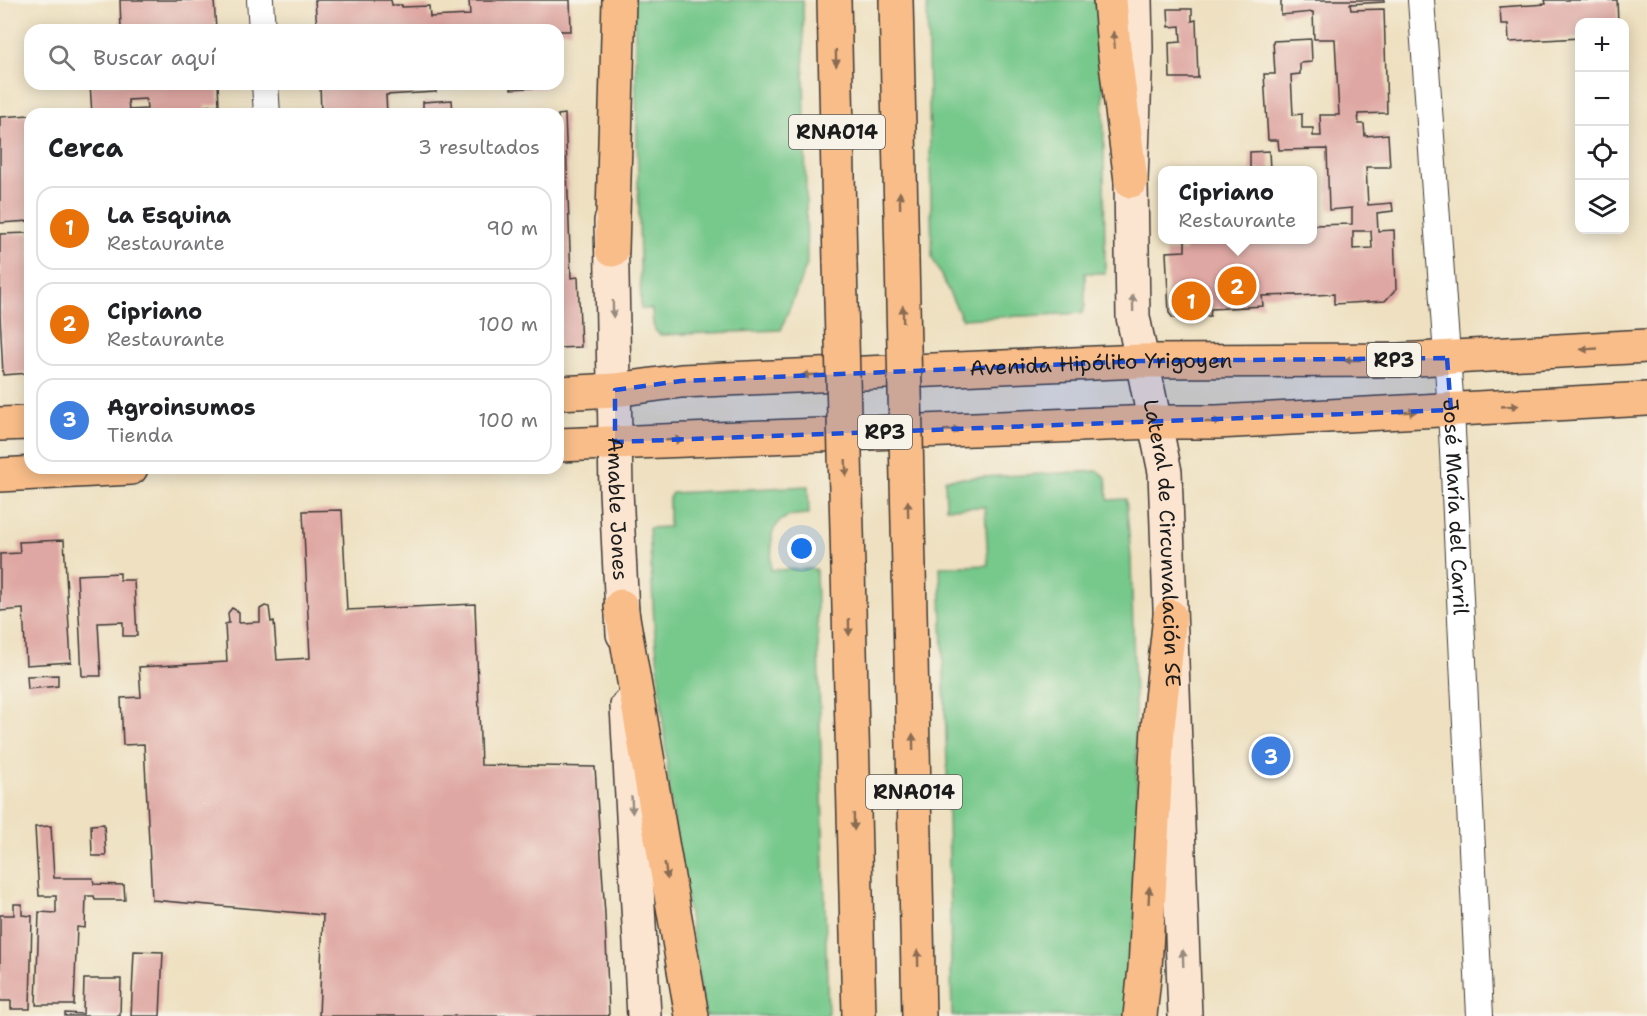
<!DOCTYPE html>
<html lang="es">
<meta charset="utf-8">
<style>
:root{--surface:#fff;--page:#f2f2f2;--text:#202124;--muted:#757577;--line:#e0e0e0;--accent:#111827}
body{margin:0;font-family:"Shantell Sans",sans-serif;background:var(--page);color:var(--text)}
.controls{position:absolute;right:18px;top:18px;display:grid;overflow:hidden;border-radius:12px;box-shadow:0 3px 15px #0003}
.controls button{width:54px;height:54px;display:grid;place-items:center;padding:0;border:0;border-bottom:2px solid var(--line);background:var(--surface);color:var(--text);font:30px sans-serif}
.you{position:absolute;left:802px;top:549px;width:21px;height:21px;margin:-15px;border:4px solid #fff;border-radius:50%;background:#1a73e8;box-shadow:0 0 0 9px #1a73e833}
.badge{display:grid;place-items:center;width:39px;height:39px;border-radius:50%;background:var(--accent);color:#fff;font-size:20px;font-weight:700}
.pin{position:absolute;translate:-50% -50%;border:3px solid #fff;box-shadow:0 2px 6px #0006}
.popup{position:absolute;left:1158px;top:166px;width:159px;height:78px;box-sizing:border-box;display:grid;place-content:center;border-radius:12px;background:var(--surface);filter:drop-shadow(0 2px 4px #0005);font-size:20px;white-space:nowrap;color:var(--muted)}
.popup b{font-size:22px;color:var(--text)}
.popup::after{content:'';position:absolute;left:50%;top:100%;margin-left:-12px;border:12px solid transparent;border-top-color:var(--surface)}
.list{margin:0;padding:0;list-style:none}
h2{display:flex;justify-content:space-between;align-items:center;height:78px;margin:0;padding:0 24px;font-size:26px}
h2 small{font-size:20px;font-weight:400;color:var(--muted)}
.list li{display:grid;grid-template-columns:39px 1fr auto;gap:18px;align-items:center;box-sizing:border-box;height:84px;margin:0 12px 12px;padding:0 12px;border:2px solid var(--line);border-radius:18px}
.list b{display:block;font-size:22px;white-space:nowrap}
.list p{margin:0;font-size:20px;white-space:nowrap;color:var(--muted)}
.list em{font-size:20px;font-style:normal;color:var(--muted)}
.icon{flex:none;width:33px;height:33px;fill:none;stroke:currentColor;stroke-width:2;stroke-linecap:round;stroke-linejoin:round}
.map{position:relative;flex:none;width:1647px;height:1016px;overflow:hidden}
.search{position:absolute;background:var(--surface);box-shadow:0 3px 15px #0003;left:24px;top:24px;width:540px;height:66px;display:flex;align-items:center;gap:15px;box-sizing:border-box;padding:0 21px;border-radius:18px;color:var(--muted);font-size:22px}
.panel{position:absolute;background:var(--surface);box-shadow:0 3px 15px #0003;left:24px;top:108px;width:540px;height:366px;border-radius:18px}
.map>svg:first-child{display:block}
</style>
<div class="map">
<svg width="1647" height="1016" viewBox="0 0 1647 1016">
<rect width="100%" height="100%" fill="#f7f3e8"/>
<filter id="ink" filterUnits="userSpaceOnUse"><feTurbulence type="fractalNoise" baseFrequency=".0167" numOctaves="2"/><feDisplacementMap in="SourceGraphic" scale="12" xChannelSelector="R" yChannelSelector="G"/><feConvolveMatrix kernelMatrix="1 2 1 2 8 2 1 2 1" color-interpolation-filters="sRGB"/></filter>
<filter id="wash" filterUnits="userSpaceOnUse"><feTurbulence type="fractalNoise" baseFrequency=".008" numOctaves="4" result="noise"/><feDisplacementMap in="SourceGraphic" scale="24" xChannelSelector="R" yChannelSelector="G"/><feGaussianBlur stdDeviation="1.35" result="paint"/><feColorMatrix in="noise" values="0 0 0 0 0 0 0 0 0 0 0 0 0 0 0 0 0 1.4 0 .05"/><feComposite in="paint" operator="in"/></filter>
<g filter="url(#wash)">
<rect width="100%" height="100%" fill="#eee0c0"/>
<g fill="#76c88b" stroke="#497254" stroke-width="1.5">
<path d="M634,0h169l4,264 -26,66 -120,5c-10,-4 -8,-16 -9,-26h-11z"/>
<path d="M927,0h174l2,38 2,235h-20v33l-3,7 -120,6 -30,-62z"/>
<path d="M1097,471l9,6 2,23 18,-1 5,59 8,290 -10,168h-177l-5,-252 -7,-197 48,-2 -3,-58 -39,1 -1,-29z"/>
<path d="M808,486l1,28c-17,1 -30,1 -37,20l-1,36 45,-1 12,447h-123l-35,-219 -16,-174 -5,-95 20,-1v-29l3,-5z"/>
</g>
<g id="blocks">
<g fill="#dfa7a3" fill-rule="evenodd">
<path d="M120,0h94l2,30h-95z"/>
<path d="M315,0h76l1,5h10v2l27,-1 1,11 40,-2 -1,-15h101l1,31 -254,-1z"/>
<path d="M1281,0h103v2l-34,2 1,6 33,-1 3,104 -29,1 1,10h5l1,12 23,-2 2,33h-24l2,38 24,-2 1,8 -16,2 1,18 16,-1 2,59 -11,12 -51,3v-10l-37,2 -1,-1 -34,1 1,10 -52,3 -1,7 -37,2 -4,-5 -3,-61 19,-1v-11h127v-15l40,-1v-16l-23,2 -2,-61 -48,1 -1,-10h-10l-4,-66h11l-2,-33 38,-2 1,23 -12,1v11l-9,1 2,40 9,-1v14h11v8h8l-1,-21h19l-4,-76h-21l-1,-27 -32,3zM1353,231h18l1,17 -19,1z"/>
<path d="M1545,0h72l1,22h-38v16l-71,4 -1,-18h-7l-1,-17 46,-3z"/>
<path d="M1168,9h24v12l4,-1 2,58h-28l-1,-35 12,-1 -1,-16 -11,1z"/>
<path d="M90,84h128l1,21 -14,1v8h-113zM146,99l1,10 -18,1 -1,-10z"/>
<path d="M320,84h116v8l-50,3 1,19h-66z"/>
<path d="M511,84h37v3l-37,2z"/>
<path d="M452,100l1,14h-30v-12z"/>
<path d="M565,114l6,164 7,-1 3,70 -23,1v-233z"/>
<path d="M30,115v106l-30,2v-106z"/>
<path d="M1269,151l1,19h-20v-18z"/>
<path d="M30,233v140l-27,2 -3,-60v-81z"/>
<path d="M342,510l5,100 128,-6 6,161 114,2 10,147 4,102h-290l4,-101 -171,-15 -8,-156 -21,1 -2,-47 20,-1 -2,-30 88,-5 -2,-38 4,-1 -1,-10 4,-5 7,4v11l21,-1v-13l5,-3 4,1 2,15 3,-1 3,39 33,-2 -7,-147z"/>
<path d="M64,540l7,122 -45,3 -3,-56 -23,2v-57l20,-1 -1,-11z"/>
<path d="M120,573v7h14l3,56h-14v-14l-25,1 3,53h-19l-5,-101z"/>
<path d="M58,675v11l-30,3 -1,-13z"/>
<path d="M104,824l2,32h-14l-1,-31z"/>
<path d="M51,826l3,52h39l1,6 30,1 1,15h-30l-1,-4h-8l-1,32 -8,-1 -3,78h-38l3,-93 17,1v-17h-17l-4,-69z"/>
<path d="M14,904h8v11l10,1 -2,93h-19v-8h-11v-86h14z"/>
<path d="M134,951l29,1 -3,64h-29z"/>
<path d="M84,979h37l-1,37h-55v-3l18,1z"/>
</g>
</g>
</g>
<g filter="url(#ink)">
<use href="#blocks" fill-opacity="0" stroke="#3c3935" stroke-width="1.5"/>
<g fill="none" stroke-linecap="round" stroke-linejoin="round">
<g stroke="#3c3935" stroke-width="28">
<g id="street">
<path d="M260,0l2,30"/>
<path id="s1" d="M1421,0l30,410 29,606"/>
<path d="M265,84l2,30"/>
</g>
</g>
<g stroke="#3c3935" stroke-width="36">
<g id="secondary">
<path id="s2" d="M1135,0l1,48 -5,133 2,136 32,155 20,544"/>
<path id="s3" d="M611,221l5,270 7,143"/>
<path d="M627,706l17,310"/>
</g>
</g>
<g stroke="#3c3935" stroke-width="36">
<g id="primary">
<path id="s4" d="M558,393l57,-3 66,-9 460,-20 259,-1 247,-14"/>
<path d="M0,424l30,-1"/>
<path d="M558,445l597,-23h62l430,-23"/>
<path d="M0,475l131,-7"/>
</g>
</g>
<g stroke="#3c3935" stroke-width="36">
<g id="highway">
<path d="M834,0l6,263"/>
<path d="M896,0l6,259"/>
<path d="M1110,0l4,48 17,133"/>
<path d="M612,250l7,-250"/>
<path d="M848,568l11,448"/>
<path d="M909,568l10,448"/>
<path d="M621,606l71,410"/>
<path d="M1140,1016l5,-48 13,-241 12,-111"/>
</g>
</g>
<use href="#street" stroke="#fff" stroke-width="26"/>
<use href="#secondary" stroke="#fce5d0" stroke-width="33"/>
<use href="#primary" stroke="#f8bd89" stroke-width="33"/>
<use href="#highway" stroke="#f8bd89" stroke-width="33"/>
<g stroke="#3c3935" stroke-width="36" stroke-linecap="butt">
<g id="highway-bridge">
<path d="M902,259l7,309"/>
<path d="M840,263l8,305"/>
</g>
</g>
<use href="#highway-bridge" stroke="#f8bd89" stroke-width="33"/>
</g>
<defs><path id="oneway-solid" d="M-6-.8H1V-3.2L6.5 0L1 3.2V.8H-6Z" transform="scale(1.5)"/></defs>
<g fill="#8a6c52">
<use href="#oneway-solid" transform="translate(1114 40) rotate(-95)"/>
<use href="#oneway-solid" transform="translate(836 58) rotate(89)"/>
<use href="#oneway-solid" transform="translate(900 200) rotate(-91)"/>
<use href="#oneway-solid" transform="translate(903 314) rotate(-91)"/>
<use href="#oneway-solid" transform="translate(1589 349) rotate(177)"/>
<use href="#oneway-solid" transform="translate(1352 360) rotate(180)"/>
<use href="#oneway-solid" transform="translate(810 375) rotate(178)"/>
<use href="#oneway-solid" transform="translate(1510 406) rotate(-3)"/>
<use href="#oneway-solid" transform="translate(1408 412) rotate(-3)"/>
<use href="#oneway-solid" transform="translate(1213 422) rotate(-1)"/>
<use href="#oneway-solid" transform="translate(952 430) rotate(-2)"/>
<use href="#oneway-solid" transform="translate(674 440) rotate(-2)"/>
<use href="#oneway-solid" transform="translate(846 468) rotate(88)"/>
<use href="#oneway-solid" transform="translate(908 509) rotate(-91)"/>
<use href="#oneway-solid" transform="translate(849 627) rotate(89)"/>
<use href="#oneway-solid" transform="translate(913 742) rotate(-91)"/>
<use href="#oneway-solid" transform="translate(854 822) rotate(89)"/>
<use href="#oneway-solid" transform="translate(666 871) rotate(81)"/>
<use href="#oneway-solid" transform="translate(1149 895) rotate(-87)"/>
<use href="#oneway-solid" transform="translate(918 958) rotate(-91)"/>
</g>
<g fill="#978b7f">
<use href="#oneway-solid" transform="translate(1133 303) rotate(-91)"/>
<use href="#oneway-solid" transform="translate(613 309) rotate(89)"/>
<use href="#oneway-solid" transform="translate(632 805) rotate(87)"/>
<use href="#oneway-solid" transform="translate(1183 958) rotate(-92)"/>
</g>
</g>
<path fill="#1d4ed8" fill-opacity="0.2" stroke="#1d4ed8" stroke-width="4.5" stroke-dasharray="12 8" stroke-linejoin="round" d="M1447,358l4,52 -836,32v-52l66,-9 460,-20z"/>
<g text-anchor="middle" stroke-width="6" stroke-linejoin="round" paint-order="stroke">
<g fill="#f7f3e8" stroke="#5e5c59" stroke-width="1.5">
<rect x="789" y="115" width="96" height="34" rx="4.5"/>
<rect x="1367" y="343" width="54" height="34" rx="4.5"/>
<rect x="858" y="415" width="54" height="34" rx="4.5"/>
<rect x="866" y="775" width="96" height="34" rx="4.5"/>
</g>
<g font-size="20" font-weight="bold" fill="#1c1c1c">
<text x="837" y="139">RNA014</text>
<text x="1394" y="367">RP3</text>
<text x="885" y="439">RP3</text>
<text x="914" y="799">RNA014</text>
</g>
<g font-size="21" fill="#1c1c1c" stroke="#f7f3e8">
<text dy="7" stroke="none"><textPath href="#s4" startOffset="544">Avenida Hipólito Yrigoyen</textPath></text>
<text dy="7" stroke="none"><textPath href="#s3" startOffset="288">Amable Jones</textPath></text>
<text dy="7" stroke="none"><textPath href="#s1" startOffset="508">José María del Carril</textPath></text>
<text dy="7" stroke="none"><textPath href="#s2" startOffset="546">Lateral de Circunvalación SE</textPath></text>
</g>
</g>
</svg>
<div class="controls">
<button>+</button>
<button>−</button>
<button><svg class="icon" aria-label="locate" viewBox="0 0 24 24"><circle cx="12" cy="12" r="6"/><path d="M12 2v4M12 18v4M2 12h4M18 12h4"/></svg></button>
<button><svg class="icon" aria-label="layers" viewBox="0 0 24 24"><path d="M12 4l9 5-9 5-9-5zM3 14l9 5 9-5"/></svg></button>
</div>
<div class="you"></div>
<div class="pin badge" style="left:1191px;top:301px;background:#e8710a">1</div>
<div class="pin badge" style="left:1237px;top:286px;background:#e8710a">2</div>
<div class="popup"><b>Cipriano</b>Restaurante</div>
<div class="pin badge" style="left:1271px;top:756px;background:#3f7fe0">3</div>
<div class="search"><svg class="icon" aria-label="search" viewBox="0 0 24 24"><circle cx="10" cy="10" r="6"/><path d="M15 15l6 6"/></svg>Buscar aquí</div>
<section class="panel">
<h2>Cerca<small>3 resultados</small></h2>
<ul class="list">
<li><span class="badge" style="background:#e8710a">1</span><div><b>La Esquina</b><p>Restaurante</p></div><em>90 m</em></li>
<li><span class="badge" style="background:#e8710a">2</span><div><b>Cipriano</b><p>Restaurante</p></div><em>100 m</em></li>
<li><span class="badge" style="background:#3f7fe0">3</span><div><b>Agroinsumos</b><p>Tienda</p></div><em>100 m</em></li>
</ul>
</section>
</div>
